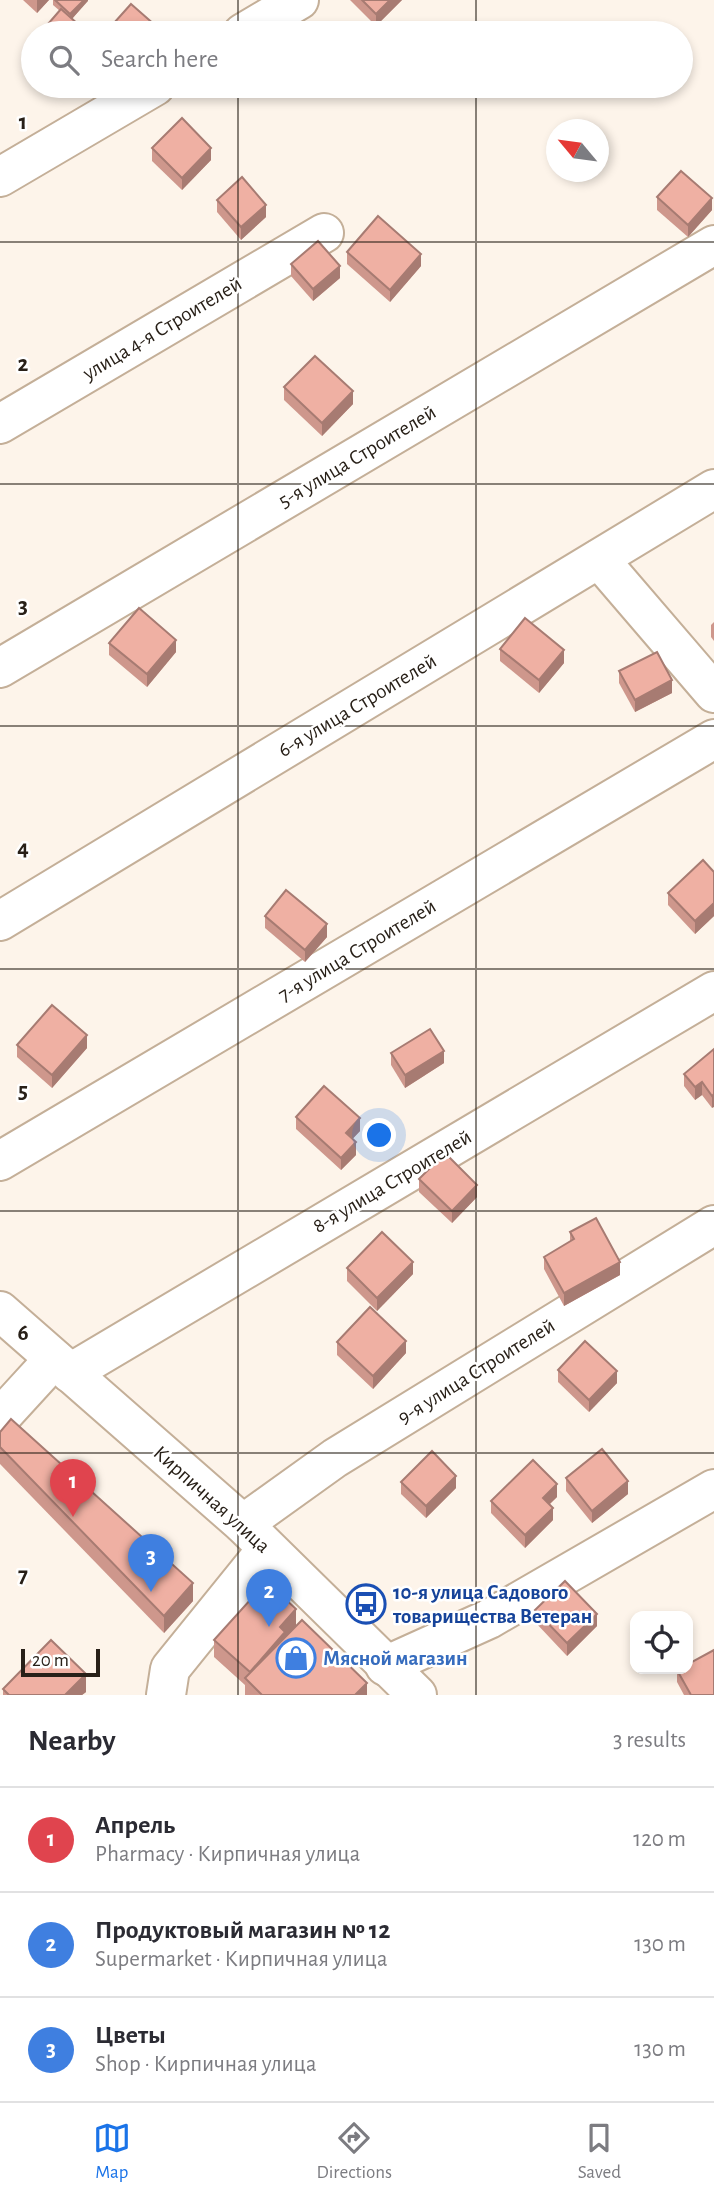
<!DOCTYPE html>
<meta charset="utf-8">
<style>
:root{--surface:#fff;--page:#f7f7f7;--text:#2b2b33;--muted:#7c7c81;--line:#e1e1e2;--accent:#1a73e8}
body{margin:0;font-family:"Alegreya Sans",sans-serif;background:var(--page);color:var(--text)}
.controls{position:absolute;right:21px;bottom:21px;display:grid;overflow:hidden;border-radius:14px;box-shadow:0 4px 10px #0003}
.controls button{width:63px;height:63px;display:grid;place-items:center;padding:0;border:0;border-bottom:2px solid var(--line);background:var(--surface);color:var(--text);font:35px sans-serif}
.compass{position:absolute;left:546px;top:119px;width:63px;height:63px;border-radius:50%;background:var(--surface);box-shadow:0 4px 10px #0003;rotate:299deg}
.scale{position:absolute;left:21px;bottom:18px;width:79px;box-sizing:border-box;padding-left:7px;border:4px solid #282018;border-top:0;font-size:19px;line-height:24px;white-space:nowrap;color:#282018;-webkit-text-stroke:5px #fff;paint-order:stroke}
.you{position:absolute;left:380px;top:1136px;width:24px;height:24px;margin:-18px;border:5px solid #fff;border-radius:50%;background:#1a73e8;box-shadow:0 0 0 10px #1a73e833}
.badge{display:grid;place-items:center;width:46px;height:46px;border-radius:50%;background:var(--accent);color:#fff;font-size:23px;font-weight:700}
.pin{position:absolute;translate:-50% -58px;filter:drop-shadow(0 2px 4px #0008)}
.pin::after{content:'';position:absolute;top:37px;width:24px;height:21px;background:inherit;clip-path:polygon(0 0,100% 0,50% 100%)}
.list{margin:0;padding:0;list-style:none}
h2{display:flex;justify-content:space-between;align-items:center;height:91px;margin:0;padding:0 28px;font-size:30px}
h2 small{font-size:23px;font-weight:400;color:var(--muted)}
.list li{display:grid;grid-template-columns:46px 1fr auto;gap:21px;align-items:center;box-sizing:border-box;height:105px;padding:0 28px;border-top:2px solid var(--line)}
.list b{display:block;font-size:26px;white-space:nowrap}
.list p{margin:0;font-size:23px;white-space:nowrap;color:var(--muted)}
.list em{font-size:23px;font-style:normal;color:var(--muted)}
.icon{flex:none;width:38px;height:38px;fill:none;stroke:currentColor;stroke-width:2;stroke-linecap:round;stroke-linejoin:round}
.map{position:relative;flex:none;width:714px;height:1695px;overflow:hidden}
.search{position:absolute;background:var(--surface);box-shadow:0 4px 10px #0003;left:21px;right:21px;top:21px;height:77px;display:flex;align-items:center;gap:18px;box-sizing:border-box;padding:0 24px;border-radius:38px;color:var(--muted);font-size:26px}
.sheet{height:406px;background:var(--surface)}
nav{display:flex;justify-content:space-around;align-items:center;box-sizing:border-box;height:98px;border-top:2px solid var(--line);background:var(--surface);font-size:19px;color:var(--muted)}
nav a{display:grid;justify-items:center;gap:4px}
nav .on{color:var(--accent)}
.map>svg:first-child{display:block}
</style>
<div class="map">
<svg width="714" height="1695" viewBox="0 0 714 1695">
<rect width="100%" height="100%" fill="#fdf4ea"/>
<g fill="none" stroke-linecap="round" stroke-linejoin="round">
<g stroke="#c4af98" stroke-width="42">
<g id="minor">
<path d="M243,33l56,-33"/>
<path d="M0,177l155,-91"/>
<path d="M0,424l324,-191"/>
<path d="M599,559l115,134"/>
<path d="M0,668l714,-423"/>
<path d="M0,921l714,-432"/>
<path d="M0,1161l714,-422"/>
<path d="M70,1373l644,-382"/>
<path d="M0,1418l54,-59"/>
<path d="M243,1524l92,-66 379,-233"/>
<path d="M385,1666l104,-47 225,-130"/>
<path d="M166,1695l4,-26 97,-120"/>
</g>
</g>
<g stroke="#c4af98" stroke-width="42">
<path id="major" d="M0,1311l243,213 174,171"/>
</g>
<use href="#minor" stroke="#fff" stroke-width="38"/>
<use href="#major" stroke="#fff" stroke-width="38"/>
</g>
<g fill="#ce978c">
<path d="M23,0h26l-12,13z"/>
<path d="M53,0h35l-16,19 16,14h-46v-2l18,-20 -7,-6z"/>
<path d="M350,0h52l-26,26z"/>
<path d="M152,148l59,12 -29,30 -30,-29z"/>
<path d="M657,197l55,13 -24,27 -31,-27z"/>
<path d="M217,200l49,17 -25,23 -24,-28z"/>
<path d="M347,252l74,14 -31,36 -43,-38z"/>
<path d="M291,264l49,14 -27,23 -22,-25z"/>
<path d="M284,387l69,17 -31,32 -38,-36z"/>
<path d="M714,622v19l-3,-4v-12z"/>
<path d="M109,643l67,9 -29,35 -38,-32z"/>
<path d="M500,649l64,14 -25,30 -39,-32z"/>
<path d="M619,671l53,22 -37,19 -16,-29z"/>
<path d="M714,872v44l-19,18 -27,-29v-12z"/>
<path d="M265,916l62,21 -22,25 -40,-34z"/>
<path d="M17,1045l70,3 -35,40 -35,-31z"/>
<path d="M714,1049l-2,59 -10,-13 -7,5 -11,-14v-12z"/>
<path d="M391,1053l53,10 -39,25 -14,-23z"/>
<path d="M296,1117l64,14 -8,8 4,16 -15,15 -45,-41z"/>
<path d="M419,1179l58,18 -25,26 -33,-31z"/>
<path d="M570,1232l50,43 -56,31 -20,-37v-12l26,-15z"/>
<path d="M347,1268l66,6 -36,37 -30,-30z"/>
<path d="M337,1342l69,11 -33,36 -36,-34z"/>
<path d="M558,1370l59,13 -28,29 -31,-30z"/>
<path d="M0,1432l193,169 -29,32 -164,-169z"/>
<path d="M566,1478l62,16 -36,29 -26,-32z"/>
<path d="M401,1482l55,6 -30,30 -25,-24z"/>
<path d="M557,1497l-7,7 3,16 -28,28 -34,-35v-12z"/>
<path d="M287,1600l9,26 71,69h-122v-10l-31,-28v-17z"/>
<path d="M535,1610l62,16 -30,30 -32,-34z"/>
<path d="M677,1670l37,25h-30l-7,-13z"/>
<path d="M3,1689l83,3 -4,3h-79z"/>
</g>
<g fill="#a77b72">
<path d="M37,0h12l-12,13z"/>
<path d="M84,0h4v1l-18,20v-7z"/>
<path d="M390,0h12l-26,26v-12z"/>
<path d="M211,148v12l-29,30v-12z"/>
<path d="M712,198v12l-24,27v-12z"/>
<path d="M266,205v12l-25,23v-13z"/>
<path d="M421,254v12l-31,36v-12z"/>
<path d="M340,266v12l-27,23v-12z"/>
<path d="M353,391v13l-31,32v-13z"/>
<path d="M176,640v12l-29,35v-13z"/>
<path d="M564,650v13l-25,30v-13z"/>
<path d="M672,680v13l-37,19v-12z"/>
<path d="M714,903v13l-19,18v-13z"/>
<path d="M327,924v13l-22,25v-12z"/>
<path d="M87,1035v13l-35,40v-13z"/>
<path d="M444,1051v12l-39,25v-13z"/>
<path d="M702,1082v13l-7,5v-13z"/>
<path d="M714,1094v13l-2,1v-12z"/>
<path d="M360,1118v13l-14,15v-13z"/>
<path d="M356,1142v13l-15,15v-12z"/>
<path d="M477,1185v12l-25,26v-12z"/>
<path d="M413,1262v12l-36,37v-13z"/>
<path d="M620,1262v13l-56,31v-13z"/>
<path d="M406,1341v12l-33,36v-13z"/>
<path d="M617,1371v12l-28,29v-12z"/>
<path d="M456,1476v12l-30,30v-12z"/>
<path d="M628,1481v13l-36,29v-12z"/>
<path d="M557,1484v13l-14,13v-12z"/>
<path d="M553,1508v12l-28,28v-13z"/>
<path d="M193,1583v18l-29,32v-17z"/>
<path d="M296,1609v17l-46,57v-11l30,-45z"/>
<path d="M597,1614v12l-30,30v-13z"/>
<path d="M86,1674v18l-4,3h-17z"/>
<path d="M367,1683v12h-12z"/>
</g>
<g fill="#efb0a3" stroke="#a77b72" stroke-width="2">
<path d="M55,0h29l-14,14z"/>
<path d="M362,0h28l-14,14z"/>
<path d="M131,4l33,29h-59z"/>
<path d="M61,9l27,24h-44l-2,-2z"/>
<path d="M182,118l29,30 -29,30 -30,-30z"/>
<path d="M681,171l31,27 -24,27 -31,-28z"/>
<path d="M242,177l24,28 -25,22 -24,-27z"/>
<path d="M378,216l43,38 -31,36 -43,-38z"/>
<path d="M318,241l22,25 -27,23 -22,-25z"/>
<path d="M315,356l38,35 -31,32 -38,-36z"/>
<path d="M139,608l37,32 -29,34 -38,-31z"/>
<path d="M525,618l39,32 -25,30 -39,-31z"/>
<path d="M657,652l15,28 -37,20 -16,-29z"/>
<path d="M703,860l11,12v31l-19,18 -27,-28z"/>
<path d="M286,890l41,34 -22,26 -40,-34z"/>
<path d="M52,1005l35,30 -35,40 -35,-30z"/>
<path d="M430,1029l14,22 -39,24 -14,-22z"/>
<path d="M714,1049v45l-2,2 -10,-14 -7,5 -11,-13z"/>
<path d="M324,1086l36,32 -14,15 10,9 -15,16 -45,-41z"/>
<path d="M445,1153l32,32 -25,26 -33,-32z"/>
<path d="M596,1218l24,44 -56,31 -20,-36 30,-18 -4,-7z"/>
<path d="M382,1232l31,30 -36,36 -30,-30z"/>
<path d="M370,1307l36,34 -33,35 -36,-34z"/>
<path d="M585,1341l32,30 -28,29 -31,-30z"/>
<path d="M11,1419l182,164 -29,33 -164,-169v-15z"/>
<path d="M602,1449l26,32 -36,30 -26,-33z"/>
<path d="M432,1451l24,25 -30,30 -25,-24z"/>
<path d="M533,1460l24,24 -14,14 10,10 -28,27 -34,-34z"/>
<path d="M271,1577l16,14 -5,5 14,13 -16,18 5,5 -35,40 -36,-32z"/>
<path d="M565,1581l32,33 -30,29 -32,-33z"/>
<path d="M302,1620l65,63 -12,12h-93l-17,-17z"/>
<path d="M51,1640l35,34 -21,21h-56l-6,-6z"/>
<path d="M714,1650v45h-23l-14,-25 11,-1v-5z"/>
</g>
<path fill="none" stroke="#282018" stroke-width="2" stroke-opacity="0.55" d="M238,0v33M476,0v33M238,86v1609M476,86v1609M0,242h714M0,484h714M0,726h714M0,969h714M0,1211h714M0,1453h714"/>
<defs>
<g id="bus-ring" transform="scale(2.0125)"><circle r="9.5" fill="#fff" stroke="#1a4fb4" stroke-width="1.5"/><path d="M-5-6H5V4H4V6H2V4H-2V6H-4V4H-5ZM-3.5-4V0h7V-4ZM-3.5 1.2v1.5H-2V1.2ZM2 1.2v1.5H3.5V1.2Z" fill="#1a4fb4"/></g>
<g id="shop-ring" transform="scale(2.0125)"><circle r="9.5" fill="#fff" stroke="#3f7fe0" stroke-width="1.5"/><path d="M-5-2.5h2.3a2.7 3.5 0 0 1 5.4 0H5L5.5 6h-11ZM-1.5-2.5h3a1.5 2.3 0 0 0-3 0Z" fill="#3f7fe0"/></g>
</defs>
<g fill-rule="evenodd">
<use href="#bus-ring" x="366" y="1604"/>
<use href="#shop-ring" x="296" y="1658"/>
</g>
<g text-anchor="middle" stroke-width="5" stroke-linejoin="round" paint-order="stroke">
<g font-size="21" fill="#282018" stroke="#fff">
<text transform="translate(162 328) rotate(-31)" y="7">улица 4-я Строителей</text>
<text transform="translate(357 456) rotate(-31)" y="7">5-я улица Строителей</text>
<text transform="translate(357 705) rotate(-31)" y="7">6-я улица Строителей</text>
<text transform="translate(357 950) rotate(-31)" y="7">7-я улица Строителей</text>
<text transform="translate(392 1181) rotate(-31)" y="7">8-я улица Строителей</text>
<text transform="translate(476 1371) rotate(-32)" y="7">9-я улица Строителей</text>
<text transform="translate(212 1499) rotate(42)" y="7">Кирпичная улица</text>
</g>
<g font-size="21" font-weight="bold" fill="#164399" stroke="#fff" text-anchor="start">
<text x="393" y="1599">10-я улица Садового<tspan x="393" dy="24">товарищества Ветеран</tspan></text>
</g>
<g font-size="21" font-weight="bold" fill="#366cbe" stroke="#fff" text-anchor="start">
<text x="323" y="1665">Мясной магазин</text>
</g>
</g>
<g font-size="23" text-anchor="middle" font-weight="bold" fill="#282018" stroke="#fff" stroke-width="5" stroke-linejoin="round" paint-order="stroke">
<text x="23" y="129">1</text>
<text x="23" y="371">2</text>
<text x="23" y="613">3</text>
<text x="23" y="855">4</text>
<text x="23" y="1098">5</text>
<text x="23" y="1340">6</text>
<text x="23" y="1582">7</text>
</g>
</svg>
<div class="controls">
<button><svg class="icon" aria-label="locate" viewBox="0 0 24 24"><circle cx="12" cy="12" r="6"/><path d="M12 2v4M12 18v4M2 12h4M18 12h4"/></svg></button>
</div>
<svg class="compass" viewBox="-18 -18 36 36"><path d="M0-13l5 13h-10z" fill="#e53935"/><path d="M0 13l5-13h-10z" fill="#7c7c81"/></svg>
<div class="scale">20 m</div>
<div class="you"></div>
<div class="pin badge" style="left:73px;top:1517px;background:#e0444e">1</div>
<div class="pin badge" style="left:269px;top:1627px;background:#3f7fe0">2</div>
<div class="pin badge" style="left:151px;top:1592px;background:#3f7fe0">3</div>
<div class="search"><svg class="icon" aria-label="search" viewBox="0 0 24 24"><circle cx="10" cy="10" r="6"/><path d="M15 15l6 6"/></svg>Search here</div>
</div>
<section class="sheet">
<h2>Nearby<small>3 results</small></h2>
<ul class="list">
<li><span class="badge" style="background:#e0444e">1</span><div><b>Апрель</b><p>Pharmacy · Кирпичная улица</p></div><em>120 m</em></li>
<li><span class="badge" style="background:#3f7fe0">2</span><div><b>Продуктовый магазин № 12</b><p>Supermarket · Кирпичная улица</p></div><em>130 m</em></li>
<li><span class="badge" style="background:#3f7fe0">3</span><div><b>Цветы</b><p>Shop · Кирпичная улица</p></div><em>130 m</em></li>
</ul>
</section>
<nav>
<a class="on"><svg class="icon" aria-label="map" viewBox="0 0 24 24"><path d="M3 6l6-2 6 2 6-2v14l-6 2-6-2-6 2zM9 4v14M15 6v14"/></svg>Map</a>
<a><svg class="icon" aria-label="directions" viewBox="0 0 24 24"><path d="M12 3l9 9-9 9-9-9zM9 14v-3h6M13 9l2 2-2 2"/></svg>Directions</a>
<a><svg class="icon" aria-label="saved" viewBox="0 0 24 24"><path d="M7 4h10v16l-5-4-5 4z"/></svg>Saved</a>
</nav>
